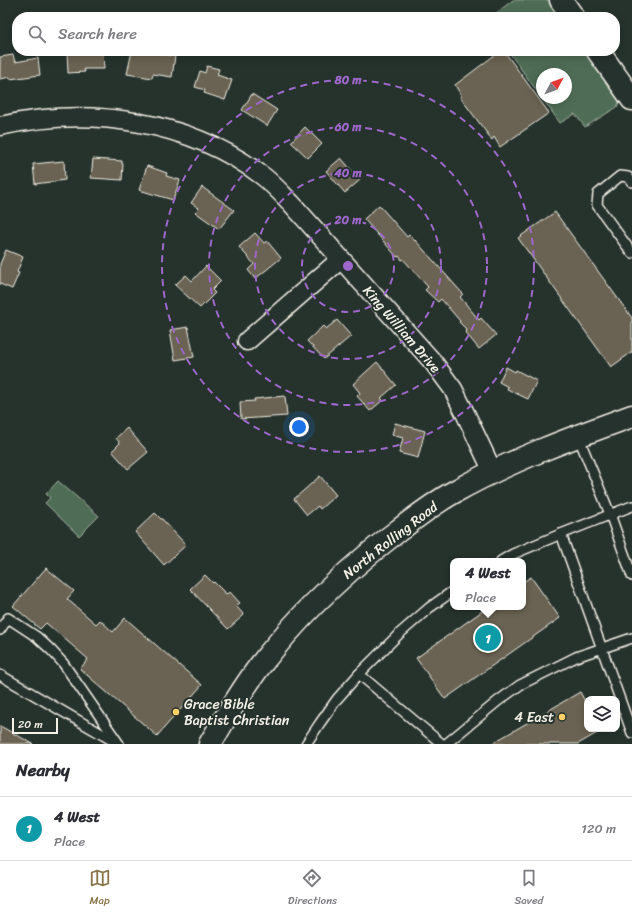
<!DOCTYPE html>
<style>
:root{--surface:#fff;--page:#f2f2f3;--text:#2b2b33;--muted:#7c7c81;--line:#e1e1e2;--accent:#8a764a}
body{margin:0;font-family:Sriracha,sans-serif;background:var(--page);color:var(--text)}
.controls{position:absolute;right:12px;bottom:12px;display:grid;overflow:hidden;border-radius:8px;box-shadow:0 2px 10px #0003}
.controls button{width:36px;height:36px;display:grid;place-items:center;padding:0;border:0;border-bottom:1px solid var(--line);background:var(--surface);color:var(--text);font:20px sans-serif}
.compass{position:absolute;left:536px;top:68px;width:36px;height:36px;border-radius:50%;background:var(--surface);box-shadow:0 2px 10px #0003;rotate:49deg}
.scale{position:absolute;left:12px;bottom:10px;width:46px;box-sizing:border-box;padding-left:4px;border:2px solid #f4f1e8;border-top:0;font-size:11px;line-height:14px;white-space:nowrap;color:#f4f1e8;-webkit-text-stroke:3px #26332d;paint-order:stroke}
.you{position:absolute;left:299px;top:427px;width:14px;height:14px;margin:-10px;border:3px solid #fff;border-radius:50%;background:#1a73e8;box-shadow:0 0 0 6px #1a73e833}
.badge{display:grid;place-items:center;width:26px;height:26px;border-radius:50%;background:var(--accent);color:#fff;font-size:13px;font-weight:700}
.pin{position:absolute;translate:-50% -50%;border:2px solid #fff;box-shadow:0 1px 4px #0006}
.popup{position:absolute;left:450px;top:558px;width:76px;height:52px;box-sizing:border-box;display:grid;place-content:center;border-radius:8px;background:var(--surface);filter:drop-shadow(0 1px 3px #0005);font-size:13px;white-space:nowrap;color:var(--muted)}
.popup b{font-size:15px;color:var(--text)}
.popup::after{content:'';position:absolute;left:50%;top:100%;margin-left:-8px;border:8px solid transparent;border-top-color:var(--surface)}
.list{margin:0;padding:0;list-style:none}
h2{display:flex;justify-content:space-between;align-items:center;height:52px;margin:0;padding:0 16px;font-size:17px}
h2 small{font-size:13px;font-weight:400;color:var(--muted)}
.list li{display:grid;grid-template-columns:26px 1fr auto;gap:12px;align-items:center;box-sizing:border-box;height:64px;padding:0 16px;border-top:1px solid var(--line)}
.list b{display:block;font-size:15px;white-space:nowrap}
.list p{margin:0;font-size:13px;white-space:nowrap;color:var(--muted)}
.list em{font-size:13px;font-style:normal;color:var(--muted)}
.icon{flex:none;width:22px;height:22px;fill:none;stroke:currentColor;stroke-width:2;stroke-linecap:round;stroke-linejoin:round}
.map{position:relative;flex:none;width:632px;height:744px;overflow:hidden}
.search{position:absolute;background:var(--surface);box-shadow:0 2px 10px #0003;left:12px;right:12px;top:12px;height:44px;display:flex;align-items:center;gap:10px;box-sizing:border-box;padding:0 14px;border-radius:16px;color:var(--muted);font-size:15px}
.sheet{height:116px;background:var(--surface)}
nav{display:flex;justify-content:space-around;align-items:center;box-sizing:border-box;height:56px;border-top:1px solid var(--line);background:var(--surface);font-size:11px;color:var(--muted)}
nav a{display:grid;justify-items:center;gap:2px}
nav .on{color:var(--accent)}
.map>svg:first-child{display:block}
</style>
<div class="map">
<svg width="632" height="744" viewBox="0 0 632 744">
<rect width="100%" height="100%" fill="#26332d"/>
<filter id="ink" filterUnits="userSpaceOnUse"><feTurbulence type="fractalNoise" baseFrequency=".025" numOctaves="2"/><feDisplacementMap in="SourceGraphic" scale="8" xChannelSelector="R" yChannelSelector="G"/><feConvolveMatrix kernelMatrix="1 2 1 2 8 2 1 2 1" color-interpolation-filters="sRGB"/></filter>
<g filter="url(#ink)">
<g fill="#4f6d57" stroke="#a2afa0" fill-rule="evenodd">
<path d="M513,0h35l12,17h-69z"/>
<path d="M508,51h77l35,49 -3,7 -32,20 -10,-13 -15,9zM542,74h24v24h-24z"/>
<path d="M58,481l41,35 -20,20 -34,-33 5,-5 -4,-4z"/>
</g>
<g fill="#6b6453" stroke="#f4f1e8">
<path d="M67,51h36l1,18h-20l1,3 -17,1z"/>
<path d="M132,51h24v2l19,3 -3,21 -19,-3 -1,4 -25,-4z"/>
<path d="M500,51h4l45,62 -49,34 -6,-10 -2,3 -32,-43 1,-2 -6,-10z"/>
<path d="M13,55l2,7 23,-4 2,17 -30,4v-2l-10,2v-22z"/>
<path d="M207,66l12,3 -2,6 15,5 -7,20 -21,-7 1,-3 -10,-3 5,-16 5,2z"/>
<path d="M252,94l25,16 -10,16 -25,-16z"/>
<path d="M305,127l17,17 -14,14 -17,-16z"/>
<path d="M341,158l19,22 -15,13 -19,-22z"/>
<path d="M93,159l29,2v3h1l-1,16 -31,-2z"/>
<path d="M64,161l1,19 -30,4 -2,-20z"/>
<path d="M147,166l20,7 -1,3 14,4 -7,20 -34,-10z"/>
<path d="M202,187l32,23 -15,19 -24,-17 4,-4 -8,-5z"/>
<path d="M379,205l28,32 2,-2 6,6v-1l48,54 -3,3 19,23 2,-2 15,17 -17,14 -14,-17 2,-2 -8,-8 1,-1 -19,-22 -3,3 -13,-12 3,-3 -25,-28 -1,1 -3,-4 -2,1 -33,-38z"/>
<path d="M555,212l77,106v34l-21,15 -93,-129z"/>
<path d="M255,233l9,10 3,-2 14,17 -26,21 -7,-9 6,-6 -15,-17z"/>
<path d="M6,250l17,7 -6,15 2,1 -7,16 -12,-5v-20z"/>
<path d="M206,266l15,15 -9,9 3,3 -15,15 -25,-23 11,-10 6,6z"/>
<path d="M337,320l14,16 -27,23 -17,-18 16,-15 3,3z"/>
<path d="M188,327l6,30 -19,3 -5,-30z"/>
<path d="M377,362l19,23 -15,13 2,2 -13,11 -13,-15 3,-3 -7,-9z"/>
<path d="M506,367l9,5 1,-2 21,11 -9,18 -21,-10 1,-2 -9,-5z"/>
<path d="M285,396l2,20 -46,3 -1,-17 15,-1 -1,-2z"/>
<path d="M395,423l30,8 -7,27 -19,-5 4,-15 -11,-3z"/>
<path d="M127,428l21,24 -20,17 -16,-18 8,-8 -4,-5z"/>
<path d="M320,476l16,19 -16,14 -2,-3 -11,9 -13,-16z"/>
<path d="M155,513l6,6h1l24,26 -22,20 -29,-33z"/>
<path d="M46,568l28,23 -7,8 29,25 4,-4 13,12 12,-14 77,67 -45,51 -77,-67 8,-10 -42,-36 -6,6 -27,-23z"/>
<path d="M205,575l8,8 1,-1 12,12 4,-2 10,11 -4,3 8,9 -16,14 -38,-40z"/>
<path d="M531,577l29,41 -115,81 -29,-41 72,-51h35v-25z"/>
<path d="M580,692l7,13v24h17l-26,15h-87z"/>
<path d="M0,726l33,18h-33z"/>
</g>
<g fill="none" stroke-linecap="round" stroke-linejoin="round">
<g stroke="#f4f1e8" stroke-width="12">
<g id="service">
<path d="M632,182l-4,-5 -8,-1 -22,18 -1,11 35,48"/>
<path d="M578,436l32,78 22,62"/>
<path d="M561,534l71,199"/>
<path d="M501,561l12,-7 48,-20 71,-28"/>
<path d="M0,630l8,-12 29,19 14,13 12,13 56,81"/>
<path d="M0,675l117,68"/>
<path d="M306,744l14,-21 17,-24 22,-25"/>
<path d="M442,744l-83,-70 40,-40 30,-26 24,-17"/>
<path d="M446,744l52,-43 22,-16 56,-28 56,-19"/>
</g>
</g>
<g stroke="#f4f1e8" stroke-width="21">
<g id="minor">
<path d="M0,126c90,-20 190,-6 264,51 10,8 18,17 27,26l142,159 20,27 13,26 27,57"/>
<path d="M247,341l94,-82"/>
</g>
</g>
<g stroke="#f4f1e8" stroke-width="25">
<g id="tertiary">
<path d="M561,0l12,17"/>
<path d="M598,51l34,48"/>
</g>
</g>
<g stroke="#f4f1e8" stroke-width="25">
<path id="primary" d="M210,744c15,-26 31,-53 49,-77 36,-47 79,-89 126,-126 22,-17 44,-35 69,-49 57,-32 117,-54 178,-76"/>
</g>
<use href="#service" stroke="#26332d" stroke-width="9"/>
<use href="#minor" stroke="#26332d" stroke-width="18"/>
<use href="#tertiary" stroke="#26332d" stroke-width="22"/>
<use href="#primary" stroke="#26332d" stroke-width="22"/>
</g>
</g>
<g fill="none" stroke="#9f67cb" stroke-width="2" stroke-dasharray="7 5">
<circle cx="348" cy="266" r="46"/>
<circle cx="348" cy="266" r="93"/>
<circle cx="348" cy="266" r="139"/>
<circle cx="348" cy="266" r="186"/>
</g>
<g fill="#ffd166" stroke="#26332d" stroke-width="1.5">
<circle cx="176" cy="712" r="4"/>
<circle cx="562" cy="717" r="4"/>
</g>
<g text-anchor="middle" stroke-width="4" stroke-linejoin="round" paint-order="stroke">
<g font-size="14" fill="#f4f1e8" stroke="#26332d">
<text transform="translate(402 329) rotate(49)" y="5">King William Drive</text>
<text transform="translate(390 540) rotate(-38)" y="5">North Rolling Road</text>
</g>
<g font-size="14" fill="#f4f1e8" stroke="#26332d" text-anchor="start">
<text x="184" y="709">Grace Bible<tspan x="184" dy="16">Baptist Christian</tspan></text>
<text x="554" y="722" text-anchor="end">4 East</text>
</g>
</g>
<circle cx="348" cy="266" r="6" fill="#9f67cb" stroke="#26332d" stroke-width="2"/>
<g font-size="12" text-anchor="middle" font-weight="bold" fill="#9f67cb" stroke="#26332d" stroke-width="4" stroke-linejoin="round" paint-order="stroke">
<text x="348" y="84">80 m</text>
<text x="348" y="131">60 m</text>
<text x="348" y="177">40 m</text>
<text x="348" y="224">20 m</text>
</g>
</svg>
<div class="controls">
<button><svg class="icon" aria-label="layers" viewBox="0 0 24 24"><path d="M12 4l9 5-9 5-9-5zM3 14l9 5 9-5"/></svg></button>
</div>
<svg class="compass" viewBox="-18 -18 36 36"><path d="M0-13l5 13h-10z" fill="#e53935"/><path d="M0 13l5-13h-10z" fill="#7c7c81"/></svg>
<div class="scale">20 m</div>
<div class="you"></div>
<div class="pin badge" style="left:488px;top:638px;background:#0f9aa8">1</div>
<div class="popup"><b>4 West</b>Place</div>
<div class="search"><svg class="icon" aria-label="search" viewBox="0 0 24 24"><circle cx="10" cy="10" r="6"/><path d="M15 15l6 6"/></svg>Search here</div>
</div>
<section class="sheet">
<h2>Nearby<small></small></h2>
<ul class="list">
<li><span class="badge" style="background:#0f9aa8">1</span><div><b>4 West</b><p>Place</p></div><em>120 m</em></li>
</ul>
</section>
<nav>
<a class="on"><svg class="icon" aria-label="map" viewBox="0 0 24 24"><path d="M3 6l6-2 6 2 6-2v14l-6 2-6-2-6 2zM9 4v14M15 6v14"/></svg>Map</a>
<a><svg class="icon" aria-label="directions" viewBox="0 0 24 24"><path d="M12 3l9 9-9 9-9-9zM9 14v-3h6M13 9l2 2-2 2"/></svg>Directions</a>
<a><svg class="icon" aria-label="saved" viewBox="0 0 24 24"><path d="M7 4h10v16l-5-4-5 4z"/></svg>Saved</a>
</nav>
